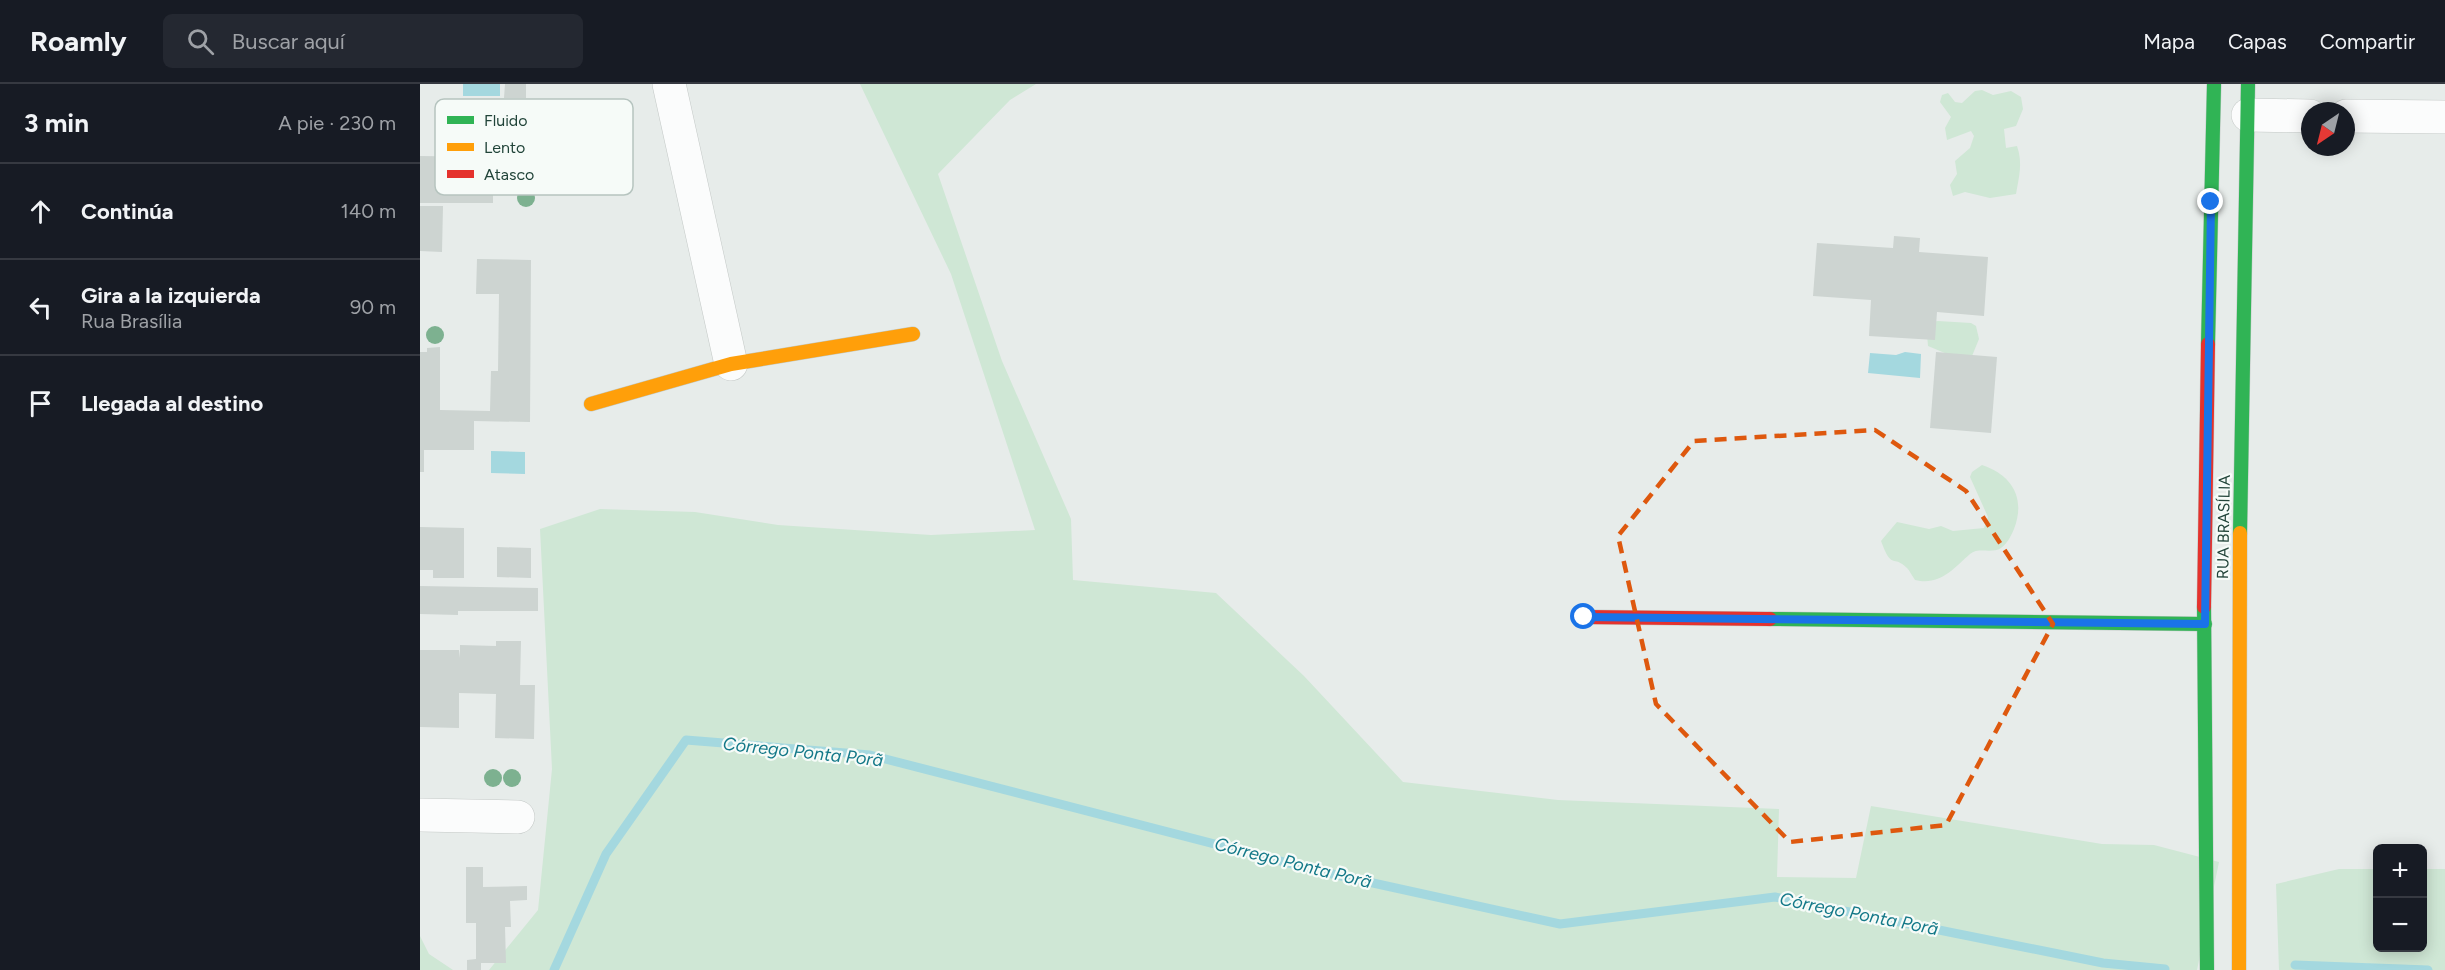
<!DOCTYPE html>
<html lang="es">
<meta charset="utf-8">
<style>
:root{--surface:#171b24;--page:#242831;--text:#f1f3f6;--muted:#9ea1a6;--line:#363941}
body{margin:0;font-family:Figtree,sans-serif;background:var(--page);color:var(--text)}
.controls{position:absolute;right:18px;bottom:18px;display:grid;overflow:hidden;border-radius:9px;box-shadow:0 3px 15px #0003}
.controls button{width:54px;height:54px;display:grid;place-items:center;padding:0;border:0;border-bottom:2px solid var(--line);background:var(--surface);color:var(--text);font:30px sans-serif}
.compass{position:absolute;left:1881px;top:18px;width:54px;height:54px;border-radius:50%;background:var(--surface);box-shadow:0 3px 15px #0003;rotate:215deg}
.stop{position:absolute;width:18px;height:18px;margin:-14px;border:4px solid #1a73e8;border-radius:50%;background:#fff}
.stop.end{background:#1a73e8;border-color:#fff;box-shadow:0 2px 6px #0008}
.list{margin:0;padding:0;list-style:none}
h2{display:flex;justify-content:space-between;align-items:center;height:78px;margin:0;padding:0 24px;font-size:26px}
h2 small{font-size:20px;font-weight:400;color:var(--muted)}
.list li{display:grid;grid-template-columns:39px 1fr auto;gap:18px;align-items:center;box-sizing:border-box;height:96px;padding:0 24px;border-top:2px solid var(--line)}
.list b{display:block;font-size:22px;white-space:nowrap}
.list p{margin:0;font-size:20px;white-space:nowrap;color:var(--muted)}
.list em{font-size:20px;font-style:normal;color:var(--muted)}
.icon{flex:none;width:33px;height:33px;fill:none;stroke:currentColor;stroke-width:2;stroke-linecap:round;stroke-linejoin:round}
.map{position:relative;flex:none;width:2025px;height:886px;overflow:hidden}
header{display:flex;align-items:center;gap:36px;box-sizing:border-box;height:84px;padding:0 30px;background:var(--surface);border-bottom:2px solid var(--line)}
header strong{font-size:28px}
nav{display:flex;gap:33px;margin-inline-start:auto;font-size:21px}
.search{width:420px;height:54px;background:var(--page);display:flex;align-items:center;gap:15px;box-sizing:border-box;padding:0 21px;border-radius:9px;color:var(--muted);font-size:22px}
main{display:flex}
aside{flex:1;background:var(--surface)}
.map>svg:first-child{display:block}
</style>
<header>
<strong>Roamly</strong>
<div class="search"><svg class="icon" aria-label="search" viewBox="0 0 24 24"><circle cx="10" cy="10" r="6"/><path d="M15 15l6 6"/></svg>Buscar aquí</div>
<nav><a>Mapa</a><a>Capas</a><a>Compartir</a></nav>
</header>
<main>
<aside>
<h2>3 min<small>A pie · 230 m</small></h2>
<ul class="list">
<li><svg class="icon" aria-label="ahead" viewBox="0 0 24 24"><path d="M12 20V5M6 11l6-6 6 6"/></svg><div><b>Continúa</b></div><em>140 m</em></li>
<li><svg class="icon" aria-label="left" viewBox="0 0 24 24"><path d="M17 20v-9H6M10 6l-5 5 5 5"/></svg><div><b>Gira a la izquierda</b><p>Rua Brasília</p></div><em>90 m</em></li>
<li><svg class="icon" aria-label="arrive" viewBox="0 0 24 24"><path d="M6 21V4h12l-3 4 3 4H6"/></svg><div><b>Llegada al destino</b></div></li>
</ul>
</aside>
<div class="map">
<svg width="2025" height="886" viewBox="0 0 2025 886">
<rect width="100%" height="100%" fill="#e7ecea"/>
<g fill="#cfe7d5">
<path d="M440,0h176l-26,16 -72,74 64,187 69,158 2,61 143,13 88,83 99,106 155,18 221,9 -2,68 79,1 15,-72 231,38 52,1 65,17 -22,108h-1708l49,-60 14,-141 -12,-240 60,-20 95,3 83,13 153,10 104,-5 -84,-256z"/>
<path d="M1562,6l11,5 18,-4 10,6 2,12 -7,17 -12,3 2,19 11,-2c6,17 2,31 -1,48l-26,4 -25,-6 -12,4 -3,-11 7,-11 -2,-13 15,-13 4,-12 -3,-5 -24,9 -2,-12 6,-11 -11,-15 2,-7 6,-2 7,9 7,1 13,-12z"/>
<path d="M1518,237l33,2 5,3 3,13 -7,17h-20l-24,-10 -1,-12 6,-12z"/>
<path d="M1562,381c30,10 44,33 32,64 -3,7 -7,15 -13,19 -9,6 -23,-1 -31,6 -17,15 -30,32 -55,26 -3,-4 -5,-9 -8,-12 -14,-14 -15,3 -26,-27l16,-19 32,7 12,-3 12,5 31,-3 4,-11 -18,-40 2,-5z"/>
<path d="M1919,785h38l1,79h44l1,-79h22v101h-166l-3,-86z"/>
<path d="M0,852l9,18 24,16h-33z"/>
</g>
<g fill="#a4d8df">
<rect x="43" y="0" width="37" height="12"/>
<path d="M1485,268l16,2 -1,24 -52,-5 2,-20 26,2z"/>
<path d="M71,367l34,1v22l-34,-1z"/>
</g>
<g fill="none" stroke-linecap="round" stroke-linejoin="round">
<g stroke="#a4d8df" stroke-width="9">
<path d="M1875,881l133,5"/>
<path d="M134,886l52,-116 80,-114 184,15 453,117 237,52 215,-27 328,66 62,6"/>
</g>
</g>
<g fill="#cdd4d1">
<path d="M85,0h21v14h-22z"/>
<path d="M0,72l73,1v46h-73z"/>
<path d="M0,122h23l-1,46 -22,-1z"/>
<path d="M1474,152l26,2 -1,14 69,5 -4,59 -47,-4 -2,28 -66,-4 2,-36 -58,-4 4,-53 76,5z"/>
<path d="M57,175l54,1 -1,162 -56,-1v29h-50v22h-4v-120h7v-4l13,-1v63l50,1 1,-40h7l1,-77h-23z"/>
<path d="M1516,268l61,5 -6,76 -61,-5z"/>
<path d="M0,443l44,1v50h-31v-8h-13z"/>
<path d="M77,463l34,1v30l-34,-1z"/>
<path d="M0,502l118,2v23h-80v4l-38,-1z"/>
<path d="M76,557h25l-1,44h15l-1,54 -39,-1 1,-44 -37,-1v35l-39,-1v-77h39l1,8v-13l36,1z"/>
<path d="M46,783h17v20l44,-1v14l-17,1 1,26h-6l1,36h-25v7h-14v-10l9,-1v-36h-10z"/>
</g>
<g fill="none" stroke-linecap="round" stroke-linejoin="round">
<g stroke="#c4c9c7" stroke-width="34">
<g id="street">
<path d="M249,0l62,280"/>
<path d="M1828,31l62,1"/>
<path d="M1926,32l99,1"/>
<path d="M0,731l98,2"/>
</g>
</g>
<g stroke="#c2cac7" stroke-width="15">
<g id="fast">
<path d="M1788,260l6,-260"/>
<path d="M1820,449l8,-449"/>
<path d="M1784,523l3,363"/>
<path d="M1350,535l435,5"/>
</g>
</g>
<g stroke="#c2cac7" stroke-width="15">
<g id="slow">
<path d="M171,320l140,-40 182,-30"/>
<path d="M1819,886l1,-437"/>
</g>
</g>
<g stroke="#c2cac7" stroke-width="15">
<g id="jam">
<path d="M1784,523l4,-263"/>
<path d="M1164,533l186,2"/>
</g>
</g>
<use href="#street" stroke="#fbfcfc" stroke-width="33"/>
<use href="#fast" stroke="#30b455" stroke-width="14"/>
<use href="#slow" stroke="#ff9f0a" stroke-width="14"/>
<use href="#jam" stroke="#e5322d" stroke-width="14"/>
</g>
<g fill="#7db190">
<circle cx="106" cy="114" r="9"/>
<circle cx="15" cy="251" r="9"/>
<circle cx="73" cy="694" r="9"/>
<circle cx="92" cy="694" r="9"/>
</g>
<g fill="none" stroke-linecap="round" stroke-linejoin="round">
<path stroke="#1a73e8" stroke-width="8" d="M1164,533l621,7 6,-422"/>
</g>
<path fill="none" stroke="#de580e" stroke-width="4.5" stroke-dasharray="12 8" stroke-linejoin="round" d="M1455,346l91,61 87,133 -107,201 -156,17 -134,-138 -38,-168 76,-95z"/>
<g text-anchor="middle" stroke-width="4.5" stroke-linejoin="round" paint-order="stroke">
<g font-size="16" fill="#214439" stroke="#f6fbf8">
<text transform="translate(1803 443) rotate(-89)" y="6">RUA BRASÍLIA</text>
</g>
<g font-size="18" font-style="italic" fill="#137888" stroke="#f6fbf8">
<text transform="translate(383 668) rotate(6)" y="6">Córrego Ponta Porã</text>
<text transform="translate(873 779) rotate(14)" y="6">Córrego Ponta Porã</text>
<text transform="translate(1439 830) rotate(11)" y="6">Córrego Ponta Porã</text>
</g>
</g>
<rect x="15" y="15" width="198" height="96" rx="9" fill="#f6fbf8" stroke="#b6c4bf" stroke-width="1.5"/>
<rect x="27" y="32" width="27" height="8" fill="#30b455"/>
<rect x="27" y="59" width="27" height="8" fill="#ff9f0a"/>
<rect x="27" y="86" width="27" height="8" fill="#e5322d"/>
<g font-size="16" fill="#214439">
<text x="64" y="42">Fluido</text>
<text x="64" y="69">Lento</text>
<text x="64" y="96">Atasco</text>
</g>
</svg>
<div class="controls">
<button>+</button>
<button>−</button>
</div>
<svg class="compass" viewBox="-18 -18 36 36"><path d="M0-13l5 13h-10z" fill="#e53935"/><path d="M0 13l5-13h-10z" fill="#9ea1a6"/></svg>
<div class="stop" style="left:1164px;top:533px"></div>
<div class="stop end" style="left:1791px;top:118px"></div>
</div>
</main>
